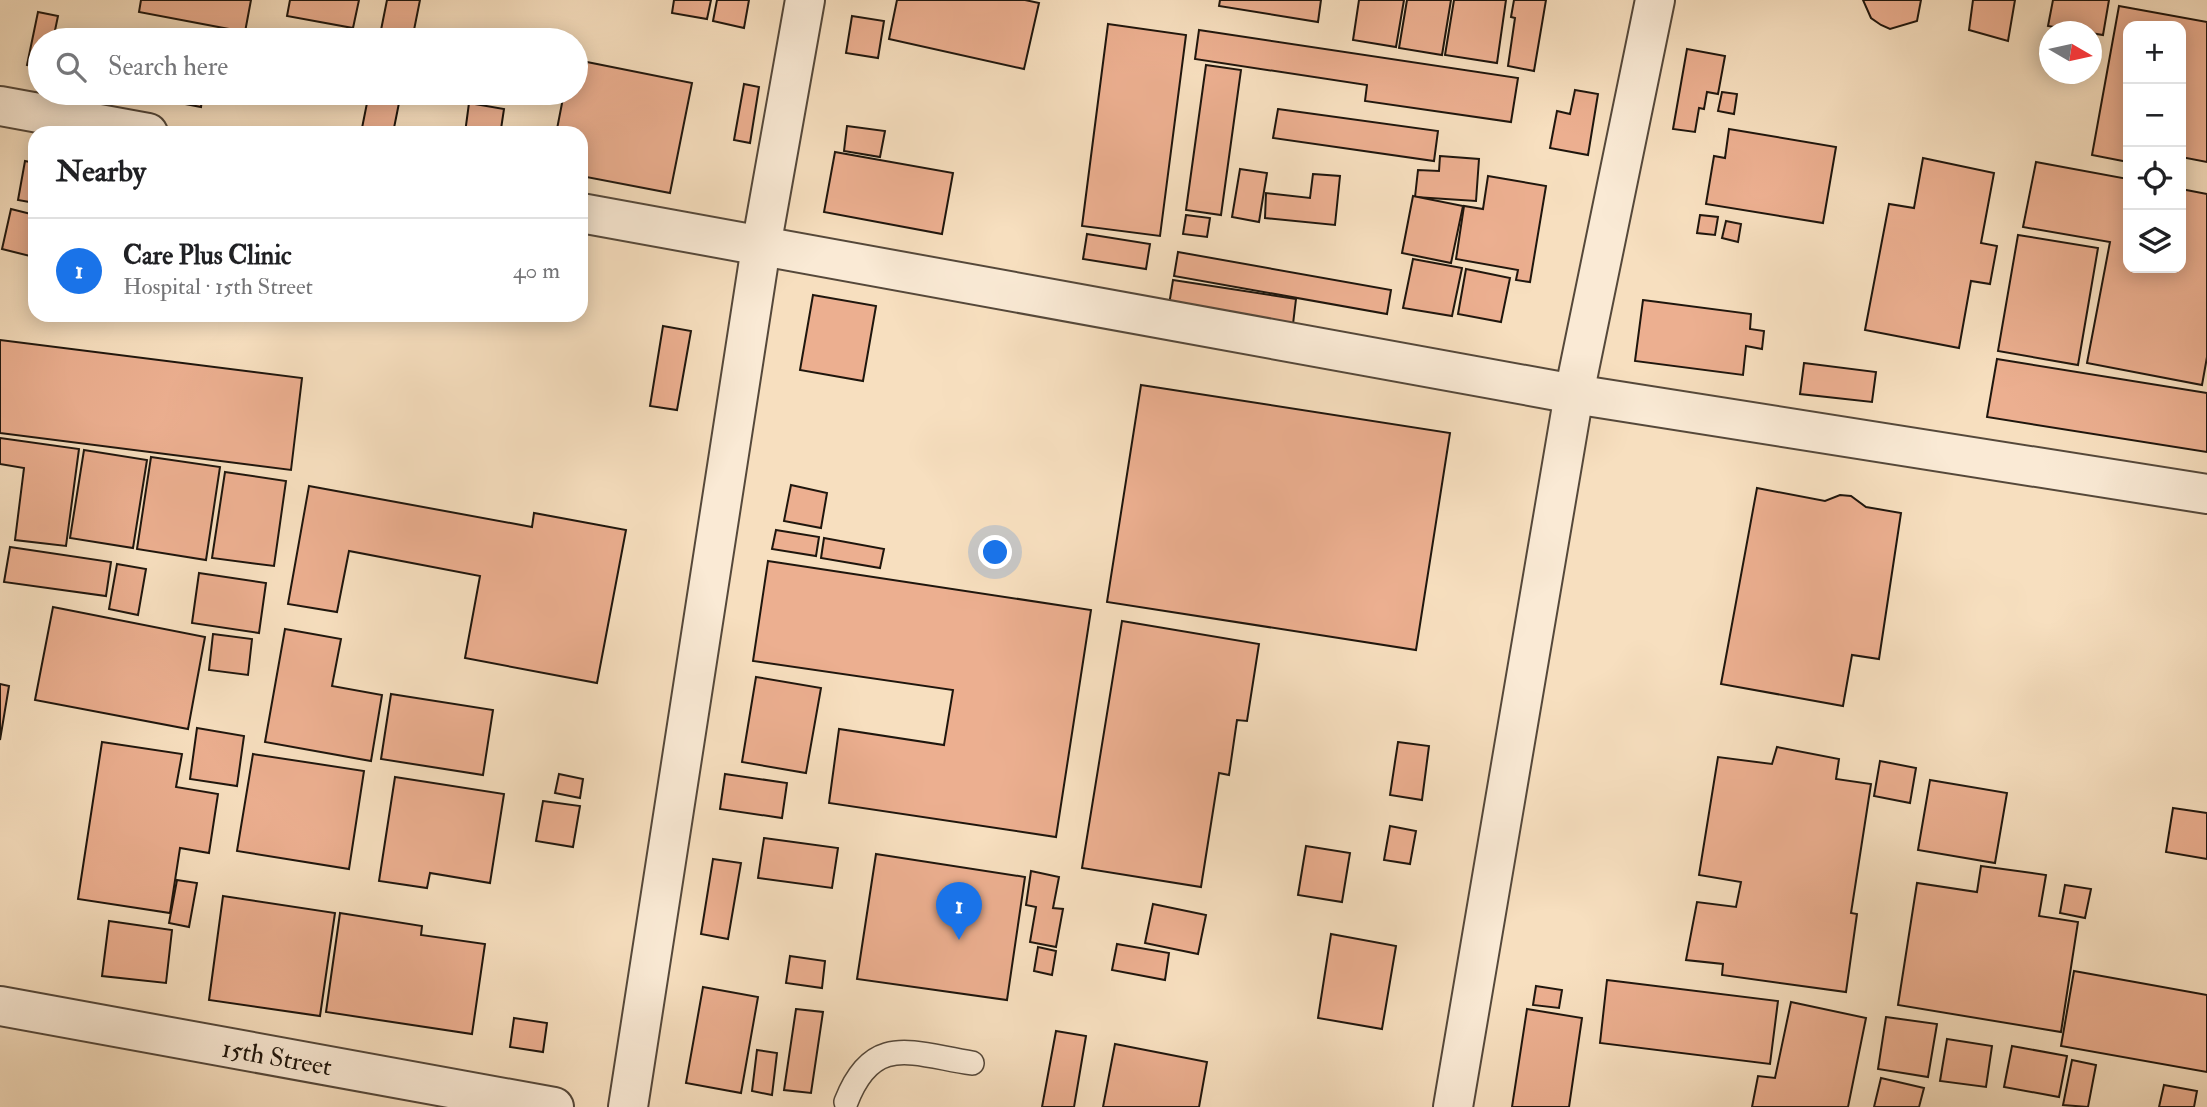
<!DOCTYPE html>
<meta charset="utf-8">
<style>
:root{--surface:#fff;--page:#f6f6f6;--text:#202124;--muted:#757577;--line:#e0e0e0;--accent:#1a73e8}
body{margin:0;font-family:"IM FELL Double Pica",serif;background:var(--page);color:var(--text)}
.controls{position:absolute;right:21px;top:21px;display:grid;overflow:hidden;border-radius:14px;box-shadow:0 4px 18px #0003}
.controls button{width:63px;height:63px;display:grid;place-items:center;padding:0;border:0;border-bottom:2px solid var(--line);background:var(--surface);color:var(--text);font:35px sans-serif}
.compass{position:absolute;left:2039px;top:21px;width:63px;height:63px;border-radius:50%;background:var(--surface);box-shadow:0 4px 18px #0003;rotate:99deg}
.you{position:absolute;left:996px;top:553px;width:24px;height:24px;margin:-18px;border:5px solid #fff;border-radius:50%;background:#1a73e8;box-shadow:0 0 0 10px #1a73e833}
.badge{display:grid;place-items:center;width:46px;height:46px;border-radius:50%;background:var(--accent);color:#fff;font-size:23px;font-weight:700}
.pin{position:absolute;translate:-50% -58px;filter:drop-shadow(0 2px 4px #0008)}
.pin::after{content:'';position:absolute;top:37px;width:24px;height:21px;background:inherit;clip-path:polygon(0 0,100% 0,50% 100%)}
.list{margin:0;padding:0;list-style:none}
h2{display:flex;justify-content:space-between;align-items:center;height:91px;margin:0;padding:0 28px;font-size:30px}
h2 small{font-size:23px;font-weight:400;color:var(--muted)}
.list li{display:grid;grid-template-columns:46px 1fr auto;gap:21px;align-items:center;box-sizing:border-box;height:105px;padding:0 28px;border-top:2px solid var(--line)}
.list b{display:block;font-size:26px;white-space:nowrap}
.list p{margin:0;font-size:23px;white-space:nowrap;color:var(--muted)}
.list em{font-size:23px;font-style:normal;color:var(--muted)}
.icon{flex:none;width:38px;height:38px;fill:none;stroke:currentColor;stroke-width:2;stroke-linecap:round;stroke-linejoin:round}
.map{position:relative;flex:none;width:2207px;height:1107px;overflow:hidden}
.search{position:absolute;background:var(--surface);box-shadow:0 4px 18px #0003;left:28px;top:28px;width:560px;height:77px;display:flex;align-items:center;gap:18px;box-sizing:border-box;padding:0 24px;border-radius:38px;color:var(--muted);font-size:26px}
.panel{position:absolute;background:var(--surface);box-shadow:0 4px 18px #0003;left:28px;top:126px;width:560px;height:196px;border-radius:21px}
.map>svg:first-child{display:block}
</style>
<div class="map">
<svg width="2207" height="1107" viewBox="0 0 2207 1107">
<rect width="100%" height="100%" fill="#f7dfbf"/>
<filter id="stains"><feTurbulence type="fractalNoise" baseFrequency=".00286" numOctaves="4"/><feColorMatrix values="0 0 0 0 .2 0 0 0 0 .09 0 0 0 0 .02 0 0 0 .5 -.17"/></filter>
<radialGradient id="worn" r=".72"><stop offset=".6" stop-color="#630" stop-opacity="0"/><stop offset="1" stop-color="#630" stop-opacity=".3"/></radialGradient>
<g fill="#ecaf90" stroke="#1f160d" stroke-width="2">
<path d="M141,0h110l-6,32 -106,-20z"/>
<path d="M290,0h69l-6,28 -66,-12z"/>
<path d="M387,0h33l-8,40h-33z"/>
<path d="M674,0h37l-4,19 -35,-6z"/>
<path d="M717,0h32l-5,28 -31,-7z"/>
<path d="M897,0h128l14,3 -15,66 -135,-30z"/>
<path d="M1220,0h101l-3,22 -99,-16z"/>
<path d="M1359,0h45l-8,47 -43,-7z"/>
<path d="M1407,0h44l-9,55 -43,-7z"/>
<path d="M1454,0h52l-9,63 -52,-8z"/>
<path d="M1514,0h32l-12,71 -26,-5 7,-48 -4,-1z"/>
<path d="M1863,0h58l-4,21 -27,8 -9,-4 -10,-7z"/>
<path d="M1973,0h42l-7,41 -39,-11z"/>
<path d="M2053,0h56l-6,35 -55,-9z"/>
<path d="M2119,6l88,16v140l-26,-5v-131h-53v136l-36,-7z"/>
<path d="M38,12l20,4 -5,24h-13v28l-13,-3z"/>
<path d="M852,16l32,5 -6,37 -32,-5z"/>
<path d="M1108,24l78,11 -26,201 -78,-10z"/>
<path d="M1199,30l319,48 -7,44 -146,-21 2,-16 -172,-26z"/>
<path d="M1687,49l38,7 -7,38 -11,-2 -3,17 -5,-1 -4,24 -22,-3z"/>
<path d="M587,62l105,21 -22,110 -89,-17v-43l-24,-4 7,-36h12v-13l7,1z"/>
<path d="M1206,65l35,5 -20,145 -35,-5z"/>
<path d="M744,84l15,3 -9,56 -16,-3z"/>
<path d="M1575,90l23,4 -10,61 -38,-7 7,-37 13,3z"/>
<path d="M1722,92l15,2 -3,20 -16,-3z"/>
<path d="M128,93h75l-2,14z"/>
<path d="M369,93h32l-8,40h-32z"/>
<path d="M432,93h22l-2,9 -21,-3z"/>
<path d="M469,103l35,6 -3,20 27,4h-63z"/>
<path d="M1278,109l160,22 -4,30 -161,-23z"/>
<path d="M847,126l38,5 -5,26 -36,-6z"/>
<path d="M1729,129l107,18 -13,76 -117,-19 8,-48 11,2z"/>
<path d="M835,152l118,21 -11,61 -118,-22z"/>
<path d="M1440,156l39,3 -3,42 -61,-4 3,-27 21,1z"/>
<path d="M1923,158l71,15 -13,70 16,3 -7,38 -19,-3 -12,67 -94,-18 24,-126 25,4z"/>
<path d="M25,161l10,2v40l-17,-3z"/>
<path d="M2036,162l92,17v89h53v-79l26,5v163l-5,28 -115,-22 23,-121 -87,-15z"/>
<path d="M1240,169l27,4 -8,49 -27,-5z"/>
<path d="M1313,174l27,2 -5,49 -70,-7 1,-25 44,5z"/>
<path d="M1488,176l58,10 -16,96 -14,-2 2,-10 -62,-11 8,-53 19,3z"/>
<path d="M1413,196l50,10 -12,57 -49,-10z"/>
<path d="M11,209l24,6 -1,42 -32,-8z"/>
<path d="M1186,215l24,3 -3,19 -24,-3z"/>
<path d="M1700,215l18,2 -3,18 -18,-2z"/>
<path d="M1726,221l15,3 -3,18 -16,-4z"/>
<path d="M1087,234l63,10 -4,25 -63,-10z"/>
<path d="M2018,235l80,13 -20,117 -80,-14z"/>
<path d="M1178,252l213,38 -4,24 -213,-38z"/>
<path d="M1413,259l49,9 -10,48 -49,-8z"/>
<path d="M1466,269l44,9 -9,44 -43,-8z"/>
<path d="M1173,280l123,19 -3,25 -124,-19z"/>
<path d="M813,295l63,11 -13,75 -63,-11z"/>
<path d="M1643,300l108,14 -1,15 14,2 -2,18 -16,-3 -3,29 -108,-14z"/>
<path d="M663,326l28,5 -14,79 -27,-4z"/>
<path d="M0,340l302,38 -11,92 -291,-37z"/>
<path d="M1997,359l210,34v59l-220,-35z"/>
<path d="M1804,363l72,9 -4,30 -72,-8z"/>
<path d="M1141,385l309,48 -34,217 -309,-48z"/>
<path d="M0,438l79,11 -13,97 -51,-6 9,-72 -24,-4z"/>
<path d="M84,450l63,10 -14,88 -63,-10z"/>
<path d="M151,457l69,10 -14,93 -69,-11z"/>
<path d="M225,472l61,9 -12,85 -62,-8z"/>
<path d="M791,485l36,8 -6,35 -37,-7z"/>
<path d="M309,486l223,41 2,-14 92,17 -29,153 -132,-25 15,-82 -131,-25 -12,61 -49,-8z"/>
<path d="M1757,488l68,13 15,-6 11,1 15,11 35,6 -22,146 -27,-4 -9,51 -122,-22z"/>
<path d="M776,530l43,7 -3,19 -44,-7z"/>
<path d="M824,538l60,11 -4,19 -59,-10z"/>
<path d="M10,547l101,15 -5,34 -102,-14z"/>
<path d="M768,561l323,49 -35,227 -227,-34 10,-74 105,16 9,-55 -200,-29z"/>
<path d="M117,564l29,5 -8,46 -29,-6z"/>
<path d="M199,573l67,10 -7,50 -67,-10z"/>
<path d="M53,607l152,30 -17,92 -153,-29z"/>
<path d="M1122,621l137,23 -12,77 -10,-1 -8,55 -10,-2 -18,114 -119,-19z"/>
<path d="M285,629l56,10 -9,47 50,9 -11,66 -106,-19z"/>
<path d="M213,634l39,5 -4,36 -39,-5z"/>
<path d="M756,677l65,11 -15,85 -64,-11z"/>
<path d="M0,684l9,2 -9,54z"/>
<path d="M391,694l102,16 -10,65 -102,-16z"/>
<path d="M197,728l47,8 -7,50 -47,-7z"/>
<path d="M102,742l80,12 -6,33 42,7 -9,59 -29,-5 -10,65 -92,-14z"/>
<path d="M1398,742l31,4 -7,54 -32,-5z"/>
<path d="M1777,747l62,12 -3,20 35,5 -20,129 6,1 -11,78 -124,-17 1,-11 -37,-4 11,-58 39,5 5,-25 -42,-7 19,-118 54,7z"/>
<path d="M253,754l111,17 -15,98 -112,-18z"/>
<path d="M1880,761l36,7 -6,35 -36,-7z"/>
<path d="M559,774l24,5 -3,19 -25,-5z"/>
<path d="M725,774l62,9 -5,35 -62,-9z"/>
<path d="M395,777l109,17 -14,89 -60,-10 -3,15 -48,-7z"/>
<path d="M1930,780l77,13 -12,70 -77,-13z"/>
<path d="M543,801l37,5 -7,41 -37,-6z"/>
<path d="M2173,808l34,5v46l-41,-7z"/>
<path d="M1390,826l26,5 -6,33 -26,-4z"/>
<path d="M764,838l74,10 -6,40 -74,-10z"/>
<path d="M1306,846l44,7 -8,49 -44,-7z"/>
<path d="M876,854l149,23 -18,123 -150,-21z"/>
<path d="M713,859l28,4 -13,76 -27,-5z"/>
<path d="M1981,866l65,9 -7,41 39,6 -17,110 -163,-27 19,-122 60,9z"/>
<path d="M1031,871l28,6 -6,31 10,1 -7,38 -26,-5 6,-35 -10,-2z"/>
<path d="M177,880l20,3 -8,44 -20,-4z"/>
<path d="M2065,885l26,4 -6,29 -25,-5z"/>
<path d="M223,896l112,17 -15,103 -111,-16z"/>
<path d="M1153,904l53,11 -8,39 -53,-11z"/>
<path d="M340,913l82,13 -1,9 64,9 -13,90 -146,-22z"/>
<path d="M109,921l63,9 -6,53 -64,-7z"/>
<path d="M1331,934l65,12 -14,83 -64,-11z"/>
<path d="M1117,944l52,9 -4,27 -53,-10z"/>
<path d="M1038,947l18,4 -4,24 -18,-4z"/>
<path d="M790,956l35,5 -3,27 -36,-5z"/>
<path d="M2074,971l133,24v77l-146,-26z"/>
<path d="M1607,980l171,21 -8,63 -170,-21z"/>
<path d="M1536,986l26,4 -3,18 -26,-3z"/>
<path d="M703,987l55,10 -17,96 -55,-10z"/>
<path d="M1791,1002l75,16 -18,89h-96l6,-31 17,2z"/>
<path d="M796,1009l27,3 -12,81 -27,-3z"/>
<path d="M1527,1009l55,9 -13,89h-57z"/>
<path d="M1886,1017l51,7 -9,53 -50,-8z"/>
<path d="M514,1018l33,5 -4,29 -33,-5z"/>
<path d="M1056,1031l30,5 -12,71h-32z"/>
<path d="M1947,1039l45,7 -6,41 -46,-6z"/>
<path d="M1115,1044l92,18 -8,45h-96z"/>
<path d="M2012,1046l55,10 -8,41 -55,-10z"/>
<path d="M757,1050l20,3 -5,42 -20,-4z"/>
<path d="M2072,1060l24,5 -8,42 -25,-2z"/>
<path d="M1881,1078l43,10 -5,19h-45z"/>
<path d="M2164,1085l33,6 -3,16h-35z"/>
</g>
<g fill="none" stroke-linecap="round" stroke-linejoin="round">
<g stroke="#55483a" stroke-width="26">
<path id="lane" d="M846,1102c27,-70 66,-48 126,-39"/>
</g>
<g stroke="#55483a" stroke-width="42">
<g id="street">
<path d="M0,106l148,27"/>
<path d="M581,213l993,181 633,100"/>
<path d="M0,1006l554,101"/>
<path d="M628,1107l133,-860 44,-247"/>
<path d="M1453,1107l121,-713 81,-394"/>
</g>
</g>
<use href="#lane" stroke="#faead5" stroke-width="23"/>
<use href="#street" stroke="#faead5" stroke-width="38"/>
</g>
<g text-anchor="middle" stroke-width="5" stroke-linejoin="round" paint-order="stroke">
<g font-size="26" fill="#1f160d" stroke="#faead5">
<text transform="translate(277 1057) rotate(10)" y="9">15th Street</text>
</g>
</g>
<rect width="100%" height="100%" filter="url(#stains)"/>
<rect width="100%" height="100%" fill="url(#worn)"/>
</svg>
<div class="controls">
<button>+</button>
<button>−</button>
<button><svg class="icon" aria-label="locate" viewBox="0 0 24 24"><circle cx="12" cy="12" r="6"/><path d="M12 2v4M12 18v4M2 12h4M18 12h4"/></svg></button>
<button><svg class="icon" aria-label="layers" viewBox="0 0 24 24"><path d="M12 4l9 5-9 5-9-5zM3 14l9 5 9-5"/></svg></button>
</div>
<svg class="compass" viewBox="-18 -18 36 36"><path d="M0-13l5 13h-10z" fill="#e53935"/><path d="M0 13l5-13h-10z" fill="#757577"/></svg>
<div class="you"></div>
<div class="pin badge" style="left:959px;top:940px">1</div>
<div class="search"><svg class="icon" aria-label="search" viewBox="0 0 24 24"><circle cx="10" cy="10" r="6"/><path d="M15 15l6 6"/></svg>Search here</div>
<section class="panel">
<h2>Nearby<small></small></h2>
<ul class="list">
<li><span class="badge">1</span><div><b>Care Plus Clinic</b><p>Hospital · 15th Street</p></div><em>40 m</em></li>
</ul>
</section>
</div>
